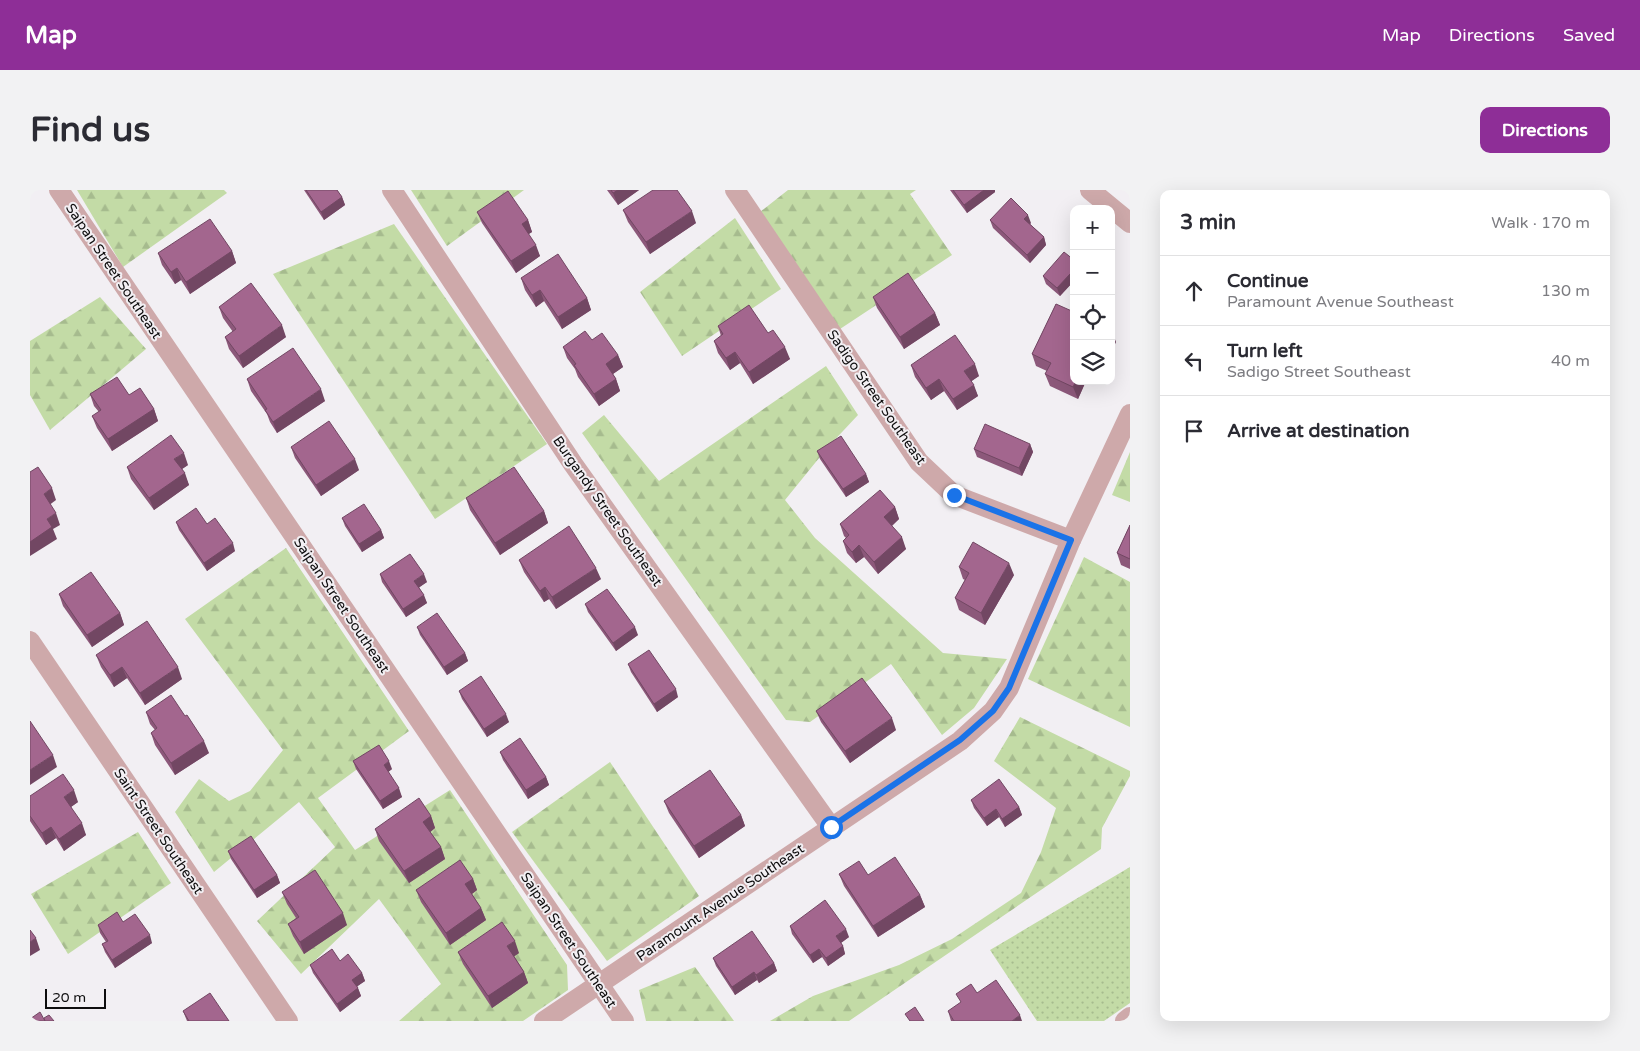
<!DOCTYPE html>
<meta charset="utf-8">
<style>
:root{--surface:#fff;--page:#f2f2f3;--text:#2b2b33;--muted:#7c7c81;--line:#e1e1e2;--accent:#8e2e97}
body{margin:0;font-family:"Varela Round",sans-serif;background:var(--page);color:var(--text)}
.controls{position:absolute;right:15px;top:15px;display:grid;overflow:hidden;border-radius:10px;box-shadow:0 5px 20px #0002}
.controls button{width:45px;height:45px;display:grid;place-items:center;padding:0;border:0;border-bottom:1px solid var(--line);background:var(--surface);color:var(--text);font:25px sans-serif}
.scale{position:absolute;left:15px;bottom:12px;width:61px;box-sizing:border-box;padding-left:5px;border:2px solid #0e0d0e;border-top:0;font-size:14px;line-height:18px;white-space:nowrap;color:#0e0d0e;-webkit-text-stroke:4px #f2eff3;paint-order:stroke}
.stop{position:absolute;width:15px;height:15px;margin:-11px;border:4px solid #1a73e8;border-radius:50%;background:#fff}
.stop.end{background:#1a73e8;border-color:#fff;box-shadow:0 1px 5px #0008}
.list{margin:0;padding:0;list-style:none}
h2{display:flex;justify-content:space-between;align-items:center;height:65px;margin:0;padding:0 20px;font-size:21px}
h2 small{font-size:16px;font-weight:400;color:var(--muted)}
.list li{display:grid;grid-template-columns:32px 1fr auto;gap:15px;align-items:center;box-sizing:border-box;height:70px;padding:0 20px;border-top:1px solid var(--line)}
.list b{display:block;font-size:19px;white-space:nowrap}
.list p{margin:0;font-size:16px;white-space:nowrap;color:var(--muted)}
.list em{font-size:16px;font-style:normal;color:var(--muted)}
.icon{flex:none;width:28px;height:28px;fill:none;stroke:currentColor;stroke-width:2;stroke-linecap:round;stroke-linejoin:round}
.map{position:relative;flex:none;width:1100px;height:831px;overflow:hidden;border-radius:10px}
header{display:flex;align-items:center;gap:30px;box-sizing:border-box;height:70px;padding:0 25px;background:var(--accent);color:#fff}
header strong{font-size:24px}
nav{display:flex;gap:28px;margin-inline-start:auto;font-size:18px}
.intro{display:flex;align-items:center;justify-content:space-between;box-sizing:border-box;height:120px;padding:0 30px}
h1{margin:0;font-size:35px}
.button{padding:12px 22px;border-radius:10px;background:var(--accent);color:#fff;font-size:18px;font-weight:700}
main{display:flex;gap:30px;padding:0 30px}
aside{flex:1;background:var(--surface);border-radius:10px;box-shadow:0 5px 20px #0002}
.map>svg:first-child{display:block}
</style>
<header>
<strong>Map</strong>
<nav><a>Map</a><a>Directions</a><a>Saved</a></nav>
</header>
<div class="intro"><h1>Find us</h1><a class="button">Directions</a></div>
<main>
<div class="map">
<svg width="1100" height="831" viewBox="0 0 1100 831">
<defs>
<pattern id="green-dots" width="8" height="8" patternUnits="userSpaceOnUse" patternTransform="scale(1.25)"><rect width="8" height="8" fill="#c3dba6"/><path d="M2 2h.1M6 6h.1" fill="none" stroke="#a6bb8e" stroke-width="1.8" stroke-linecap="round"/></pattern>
<pattern id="forest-firs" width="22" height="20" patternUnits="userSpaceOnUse" patternTransform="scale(1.25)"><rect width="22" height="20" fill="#c3dba6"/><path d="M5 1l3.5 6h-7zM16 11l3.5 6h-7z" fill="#a6bb8e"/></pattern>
</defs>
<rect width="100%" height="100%" fill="#f2eff3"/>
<path fill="url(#green-dots)" d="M1100,677v136l-26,18h-67l-47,-71z"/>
<g fill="url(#forest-firs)">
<path d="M47,0h147l3,3 -104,74z"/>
<path d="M381,0h113l-77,56z"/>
<path d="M758,0h128l-6,4 42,61 -112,74 -80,-117z"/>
<path d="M705,28l46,71 -99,67 -42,-64z"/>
<path d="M364,34l153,220 -112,75 -162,-245z"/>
<path d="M70,107l46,52 -96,81 -20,-35v-54z"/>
<path d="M796,176l32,49 -30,32 -43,53 30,38 128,115 64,6 -33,49 -32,27 -51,-71 -81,58 -24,-2 -204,-287 22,-18 55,66z"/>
<path d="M1100,262v50l-18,-7z"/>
<path d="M256,358l123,183 -91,67 37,52 95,-60 117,175 1,25 -45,31h-124l42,-37 -62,-85 -78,75 -44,-53 78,-74 -36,-45 -85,70 -39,-60 24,-33 30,22 21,-10 33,-41 -98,-131z"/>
<path d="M1054,367l46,25v145l-102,-48z"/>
<path d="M990,527l110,54v5l-28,52 -1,21 -252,172h-79l43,-25 86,-31 53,-26 69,-46 20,-41 15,-44 -62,-47z"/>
<path d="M580,572l89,134 -92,65 -95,-129z"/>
<path d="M108,642l33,51 -103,71 -37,-60z"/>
<path d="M665,777l39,54h-88l-7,-31z"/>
</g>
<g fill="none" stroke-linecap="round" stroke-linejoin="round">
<g stroke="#cea9aa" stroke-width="20">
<path d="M29,0l565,831"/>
<path d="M362,0l181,274 258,363"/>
<path d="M705,0l184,272 35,33 117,45"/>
<path d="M1060,0l40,33"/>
<path d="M0,451l258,380"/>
<path d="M514,831l416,-280 33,-30 16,-23 62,-148 59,-126"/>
<path d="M1095,831l5,-4"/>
</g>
</g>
<g fill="#8c587a">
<path d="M274,0h33l5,7 3,8 -21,15z"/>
<path d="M577,0h32l-21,15z"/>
<path d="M920,0h45v2l-28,21z"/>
<path d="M593,20l73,13 -46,31 -22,-32z"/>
<path d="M447,22l51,8 4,12 -4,2 12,22 -24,17 -34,-50z"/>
<path d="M960,30l41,3 -1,1 14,13 2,8 -16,18 -37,-35z"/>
<path d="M202,61l4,12 -46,31 -9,-14 -6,4 -13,-19 -4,-12z"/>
<path d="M1044,70v23l-1,-1 -13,14 -14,-12 -3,-8z"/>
<path d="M491,88l66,20 4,12 -29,19 -18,-28 -8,6 -11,-17z"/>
<path d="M843,107l62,16 5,12 -36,24 -27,-41z"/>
<path d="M1026,114l18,77h12l-8,18 -28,-13 -5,-12 2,-3 -11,-5 -4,-12z"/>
<path d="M189,117l67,30 -43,31 -14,-19 -4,-12 8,-5 -10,-14z"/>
<path d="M688,136l50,7 22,26 -37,25 -13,-21 -10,7 -12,-17 -4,-12 7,-5z"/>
<path d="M562,150l26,15 5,12 -10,7 3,5 4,12 -21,15 -21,-29 -3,-8 -8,-11 -4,-11z"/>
<path d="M881,175l68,11 -8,5 7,15 -21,14 -13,-19 -13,9 -16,-23z"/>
<path d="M217,189l78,22 -48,32 -7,-11 -3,-8 -16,-23z"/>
<path d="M60,204l39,1 25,14 4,12 -46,30 -15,-23 -5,-12 7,-4 -5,-6z"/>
<path d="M1000,254l3,8 -11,24 -45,-19 -3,-8z"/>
<path d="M261,257l68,23 -38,26 -26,-38z"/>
<path d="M787,261l49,23 3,8 -23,15 -26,-38z"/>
<path d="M158,275l-6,4 7,16 -35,25 -23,-31 -4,-12z"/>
<path d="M436,308l78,13 4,12 -48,32 -30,-45z"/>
<path d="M865,317l4,12 -7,7 14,23 -28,25 -14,-17 -8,6 -9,-10 -4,-12 3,-3 -2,-2 -4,-12z"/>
<path d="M312,328l39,12 3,8 -22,14 -17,-26z"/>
<path d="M146,332l59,29 -28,20 -28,-41z"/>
<path d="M1100,335v44l-9,-4 -4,-12z"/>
<path d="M489,370l82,19 -45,30 -7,-10 -5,3 -20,-30z"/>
<path d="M929,377l55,8 -29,50 -26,-15 -4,-12 10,-18 -2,-1z"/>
<path d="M350,384l47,8 -8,5 8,16 -21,14 -24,-35z"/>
<path d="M29,404l61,19 4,12 -32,22 -29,-41z"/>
<path d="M555,414l53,31 -22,16 -28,-39z"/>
<path d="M387,437l48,26 3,8 -21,14 -27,-40z"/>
<path d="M66,465l86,24 -37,26 -18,-27 -13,9 -13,-20z"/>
<path d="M598,474l50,33 -21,15 -26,-40z"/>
<path d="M429,501l50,31 -22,15 -25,-38z"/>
<path d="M786,521l80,19 -46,33 -29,-41z"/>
<path d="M116,522l63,41 -34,22 -20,-30 -4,-12 4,-3 -5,-6z"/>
<path d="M470,562l46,25 3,8 -21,14 -25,-39z"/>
<path d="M323,571l39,8 -4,3 14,25 -19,12 -27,-40z"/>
<path d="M0,606l48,6 -7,5 15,28 -22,16 -8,-13 -10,7 -16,-24z"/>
<path d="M941,610l48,7 3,8 -17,12 -6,-10 -12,9 -13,-18z"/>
<path d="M634,611l77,14 4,11 -46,32 -30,-45z"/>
<path d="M401,626l4,12 -5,4 11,15 4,12 -36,24 -30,-42 -4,-12z"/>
<path d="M198,661l49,24 3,8 -23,15 -26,-39z"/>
<path d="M809,684l29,1 52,20 5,12 -47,30 -34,-51z"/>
<path d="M443,689l4,11 -5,4 9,14 5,12 -36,25 -29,-43 -5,-12z"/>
<path d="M252,702l65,33 -43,29 -11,-18 -5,-12 8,-6 -9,-14z"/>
<path d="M93,732l29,21 -37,25 -10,-16 -3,-8 4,-2 -6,-9 -2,-8z"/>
<path d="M760,736l59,11 -8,6 2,3 2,8 -17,12 -6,-9 -9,6 -21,-29z"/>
<path d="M428,762l61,1 -5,3 10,16 4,11 -36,25 -29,-44z"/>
<path d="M683,768l61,5 3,8 -18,12 -2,-3 -22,15 -19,-29z"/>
<path d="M310,771l22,12 3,8 -8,5 4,10 -21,16 -27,-39 -3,-8z"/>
<path d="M153,821l46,10h-42z"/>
<path d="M918,821l6,10h-3z"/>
</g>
<g fill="#724763">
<path d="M588,0h21l-21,15 -5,-12z"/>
<path d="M954,0h11v2l-28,21 -3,-8z"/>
<path d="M312,7l3,8 -21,15 -3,-8z"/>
<path d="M662,21l4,12 -46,31 -4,-12z"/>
<path d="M998,25l3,8 -4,4 -3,-8z"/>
<path d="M498,30l4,12 -6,4 -4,-12z"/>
<path d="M1014,47l2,8 -16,18 -3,-8z"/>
<path d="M506,55l4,11 -24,17 -5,-12z"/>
<path d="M202,61l4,12 -46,31 -4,-12z"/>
<path d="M147,78l4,12 -6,4 -4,-12z"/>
<path d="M1081,79l3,7 -3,3z"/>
<path d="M1040,84l3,8 -13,14 -3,-8z"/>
<path d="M510,100l4,11 -8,6 -4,-12z"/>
<path d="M557,108l4,12 -29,19 -4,-12z"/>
<path d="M905,123l5,12 -36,24 -4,-12z"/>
<path d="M252,135l4,12 -43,31 -4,-12z"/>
<path d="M1082,141l4,11 -5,11v-20z"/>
<path d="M755,157l5,12 -37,25 -4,-12z"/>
<path d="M705,162l5,11 -10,7 -4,-12z"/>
<path d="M588,165l5,12 -13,9 -4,-12z"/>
<path d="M945,174l4,12 -10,7 -5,-12z"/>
<path d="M586,189l4,12 -21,15 -5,-12z"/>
<path d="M909,189l5,12 -13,9 -5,-12z"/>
<path d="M1046,191h10l-8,18 -5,-12z"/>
<path d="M944,195l4,11 -21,14 -4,-11z"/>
<path d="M291,199l4,12 -48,32 -4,-11z"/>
<path d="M124,219l4,12 -46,30 -4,-12z"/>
<path d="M1000,254l3,8 -11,24 -3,-8z"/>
<path d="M154,263l4,12 -9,6 -5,-12z"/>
<path d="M325,269l4,11 -38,26 -5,-11z"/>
<path d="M155,283l4,12 -35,25 -5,-12z"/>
<path d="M836,284l3,8 -23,15 -3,-8z"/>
<path d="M22,298l4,12 -8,6 -4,-12z"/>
<path d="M865,317l4,12 -10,9 -5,-11z"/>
<path d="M514,321l4,12 -48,32 -5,-12z"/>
<path d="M26,323l4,12 -7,4 4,10 -27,17v-14l17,-23z"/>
<path d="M351,340l3,8 -22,14 -3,-8z"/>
<path d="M872,347l4,12 -28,25 -4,-12z"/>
<path d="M203,353l2,8 -28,20 -3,-8z"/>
<path d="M829,355l5,12 -8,6 -4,-11z"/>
<path d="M979,373l5,12 -29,50 -4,-12z"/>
<path d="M566,378l5,11 -45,30 -4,-12z"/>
<path d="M394,384l3,8 -10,7 -3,-8z"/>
<path d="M515,397l4,12 -5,3 -4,-11z"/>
<path d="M394,405l3,8 -21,14 -3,-8z"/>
<path d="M90,423l4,12 -32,22 -5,-12z"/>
<path d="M605,437l3,8 -22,16 -3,-8z"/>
<path d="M435,463l3,8 -21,14 -3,-8z"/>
<path d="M92,477l5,11 -13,9 -4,-12z"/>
<path d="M148,477l4,12 -37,26 -5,-12z"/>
<path d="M646,499l2,8 -21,15 -3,-8z"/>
<path d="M476,524l3,8 -22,15 -3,-8z"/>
<path d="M862,528l4,12 -46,33 -5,-12z"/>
<path d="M174,551l5,12 -34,22 -4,-12z"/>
<path d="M23,565l4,12 -27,18v-15z"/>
<path d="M359,571l3,8 -5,4 -3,-8z"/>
<path d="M516,587l3,8 -21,14 -2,-9z"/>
<path d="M369,598l3,9 -19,12 -3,-8z"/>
<path d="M44,600l4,12 -10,7 -4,-12z"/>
<path d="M989,617l3,8 -17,12 -3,-8z"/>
<path d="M966,619l3,8 -12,9 -3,-8z"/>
<path d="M711,625l4,11 -46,32 -5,-12z"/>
<path d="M401,626l4,12 -7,6 -5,-12z"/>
<path d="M52,633l4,12 -22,16 -5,-12z"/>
<path d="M21,637l5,11 -10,7 -4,-12z"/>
<path d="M411,657l4,12 -36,24 -5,-12z"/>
<path d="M247,685l3,8 -23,15 -3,-8z"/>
<path d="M443,689l4,11 -8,6 -4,-12z"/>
<path d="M890,705l5,12 -47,30 -5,-11z"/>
<path d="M451,718l5,12 -36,25 -4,-12z"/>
<path d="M313,723l4,12 -43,29 -4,-12z"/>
<path d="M816,739l3,8 -11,8 -2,-9z"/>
<path d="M120,745l2,8 -37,25 -3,-8z"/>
<path d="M6,748l4,12 -10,6v-14z"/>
<path d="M485,751l4,12 -7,5 -5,-12z"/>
<path d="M813,756l2,8 -17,12 -2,-8z"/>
<path d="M789,759l3,8 -9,6 -3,-8z"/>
<path d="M744,773l3,8 -18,12 -3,-8z"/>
<path d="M494,782l4,11 -36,25 -4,-12z"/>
<path d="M724,782l3,8 -22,15 -3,-8z"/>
<path d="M332,783l3,8 -10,7 -3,-8z"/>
<path d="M328,798l3,8 -21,16 -3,-8z"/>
<path d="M990,825l2,6h-10z"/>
</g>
<g fill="#a3668e" stroke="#724763">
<path d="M276,0h31l5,7 -21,15z"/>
<path d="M581,0h7l-5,3z"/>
<path d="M623,0h24l15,21 -46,31 -23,-32z"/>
<path d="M923,0h31l-20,15z"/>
<path d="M478,1l20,29 -6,4 14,21 -25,16 -34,-49z"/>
<path d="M981,8l17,17 -4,4 20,18 -17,18 -37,-35z"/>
<path d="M180,29l22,32 -46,31 -9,-14 -6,4 -13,-19z"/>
<path d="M1034,62l10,8v17l-4,-3 -13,14 -14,-12z"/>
<path d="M528,64l29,44 -29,19 -18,-27 -8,5 -11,-17z"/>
<path d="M878,83l27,40 -35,24 -27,-40z"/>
<path d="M221,93l31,42 -43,31 -14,-19 11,-8 -17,-22z"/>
<path d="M1026,114l18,8v69h2l-3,6 -28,-13 6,-11 -19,-9z"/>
<path d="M719,115l19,28 5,-3 12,17 -36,25 -14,-20 -9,6 -12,-17 9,-7 -5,-8z"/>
<path d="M555,141l7,9 10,-7 16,22 -12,9 10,15 -22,15 -20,-29 2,-1 -13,-17z"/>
<path d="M925,145l20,29 -11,7 10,14 -21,14 -14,-20 -13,9 -15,-23z"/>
<path d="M263,158l28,41 -48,33 -8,-12 2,-1 -20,-30z"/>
<path d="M87,187l12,18 11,-7 14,21 -46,30 -16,-23 9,-6 -11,-16z"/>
<path d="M299,231l26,38 -39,26 -25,-38z"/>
<path d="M955,234l45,20 -11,24 -45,-19z"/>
<path d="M141,245l13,18 -10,6 11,14 -36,25 -22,-31z"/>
<path d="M811,246l25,38 -23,15 -26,-38z"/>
<path d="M8,277l14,21 -8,6 12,19 -9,6 5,8 -22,15v-70z"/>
<path d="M484,277l30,44 -49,32 -29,-45z"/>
<path d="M850,300l15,17 -11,10 18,20 -28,25 -15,-17 -7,7 -9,-11 6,-6 -9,-11z"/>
<path d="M334,314l17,26 -22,14 -17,-26z"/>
<path d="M166,318l11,16 8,-6 18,25 -29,20 -28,-41z"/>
<path d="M1100,335v34l-13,-6z"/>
<path d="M539,336l27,42 -44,29 -7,-10 -5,4 -21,-31z"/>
<path d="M943,352l36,21 -28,50 -26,-15 14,-25 -10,-6z"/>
<path d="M380,364l14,20 -10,7 10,14 -21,14 -23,-35z"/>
<path d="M61,382l29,41 -33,22 -28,-41z"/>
<path d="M577,399l28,38 -22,16 -28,-39z"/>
<path d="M407,423l28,40 -21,14 -27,-40z"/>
<path d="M117,431l31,46 -38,26 -18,-26 -12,8 -14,-20z"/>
<path d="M619,460l27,39 -22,15 -26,-40z"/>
<path d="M451,486l25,38 -22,15 -25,-38z"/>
<path d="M832,488l30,40 -47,33 -29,-40z"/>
<path d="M141,505l14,21 2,-1 17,26 -33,22 -20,-30 6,-5 -11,-16z"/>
<path d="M0,531l23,34 -23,15z"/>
<path d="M490,548l26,39 -20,13 -26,-38z"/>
<path d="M349,555l10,16 -5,4 15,23 -19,13 -27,-40z"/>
<path d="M680,580l31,45 -47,31 -30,-45z"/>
<path d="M33,584l11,16 -10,7 18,26 -23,16 -8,-12 -9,6 -12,-17v-20z"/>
<path d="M969,589l20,28 -17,12 -6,-10 -12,9 -13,-18z"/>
<path d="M389,608l12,18 -8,6 18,25 -37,24 -29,-42z"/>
<path d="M221,646l26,39 -23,15 -26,-39z"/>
<path d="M865,667l25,38 -47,31 -34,-52 20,-13 9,14z"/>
<path d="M430,670l13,19 -8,5 16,24 -35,25 -30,-43z"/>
<path d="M285,680l28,43 -43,29 -12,-18 11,-7 -17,-25z"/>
<path d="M795,710l21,29 -10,7 7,10 -17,12 -7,-9 -9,6 -20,-29z"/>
<path d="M87,722l6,10 12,-8 15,21 -38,25 -10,-16 6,-3 -10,-16z"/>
<path d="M472,732l13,19 -8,5 17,26 -36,24 -30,-44z"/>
<path d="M0,740l6,8 -6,4z"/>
<path d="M722,741l22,32 -18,12 -2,-3 -22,15 -19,-29z"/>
<path d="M302,759l8,12 8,-7 14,19 -10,7 6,8 -21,16 -27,-39z"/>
<path d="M966,790l24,35 -8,6h-58l-6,-10 13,-9 -5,-8 15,-10 6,9z"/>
<path d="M180,803l19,28h-40l-6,-10z"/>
<path d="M885,817l9,14h-14l-5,-7z"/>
<path d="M10,822l5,9h-15v-2z"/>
<path d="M19,825l5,6h-9l-1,-3z"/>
</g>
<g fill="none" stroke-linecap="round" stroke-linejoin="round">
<path stroke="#1a73e8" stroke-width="6" d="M801,637l129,-87 33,-29 16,-23 62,-148 -117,-45"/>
</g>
<g text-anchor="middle" stroke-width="4" stroke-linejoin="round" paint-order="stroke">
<g font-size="14" fill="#0e0d0e" stroke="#f2eff3">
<text transform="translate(84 81) rotate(56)" y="5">Saipan Street Southeast</text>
<text transform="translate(847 207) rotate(55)" y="5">Sadigo Street Southeast</text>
<text transform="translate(578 321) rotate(55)" y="5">Burgandy Street Southeast</text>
<text transform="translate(312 415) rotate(56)" y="5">Saipan Street Southeast</text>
<text transform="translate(129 641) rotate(56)" y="5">Saint Street Southeast</text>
<text transform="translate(690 712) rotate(-34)" y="5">Paramount Avenue Southeast</text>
<text transform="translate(539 750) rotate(56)" y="5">Saipan Street Southeast</text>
</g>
</g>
</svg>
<div class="controls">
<button>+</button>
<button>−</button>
<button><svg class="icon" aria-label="locate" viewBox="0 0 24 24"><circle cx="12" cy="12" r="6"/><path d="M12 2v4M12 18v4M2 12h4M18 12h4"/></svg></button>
<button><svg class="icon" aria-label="layers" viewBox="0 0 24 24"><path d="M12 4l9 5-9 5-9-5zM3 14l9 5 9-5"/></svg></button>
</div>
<div class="scale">20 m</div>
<div class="stop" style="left:801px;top:637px"></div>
<div class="stop end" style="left:924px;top:305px"></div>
</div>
<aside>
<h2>3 min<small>Walk · 170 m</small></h2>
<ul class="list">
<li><svg class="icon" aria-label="ahead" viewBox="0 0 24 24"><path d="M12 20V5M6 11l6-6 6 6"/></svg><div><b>Continue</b><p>Paramount Avenue Southeast</p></div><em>130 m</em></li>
<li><svg class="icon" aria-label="left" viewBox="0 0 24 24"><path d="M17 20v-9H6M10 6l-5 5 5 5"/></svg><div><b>Turn left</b><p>Sadigo Street Southeast</p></div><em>40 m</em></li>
<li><svg class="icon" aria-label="arrive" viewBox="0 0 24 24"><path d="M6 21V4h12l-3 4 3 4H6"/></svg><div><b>Arrive at destination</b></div></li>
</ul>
</aside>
</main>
